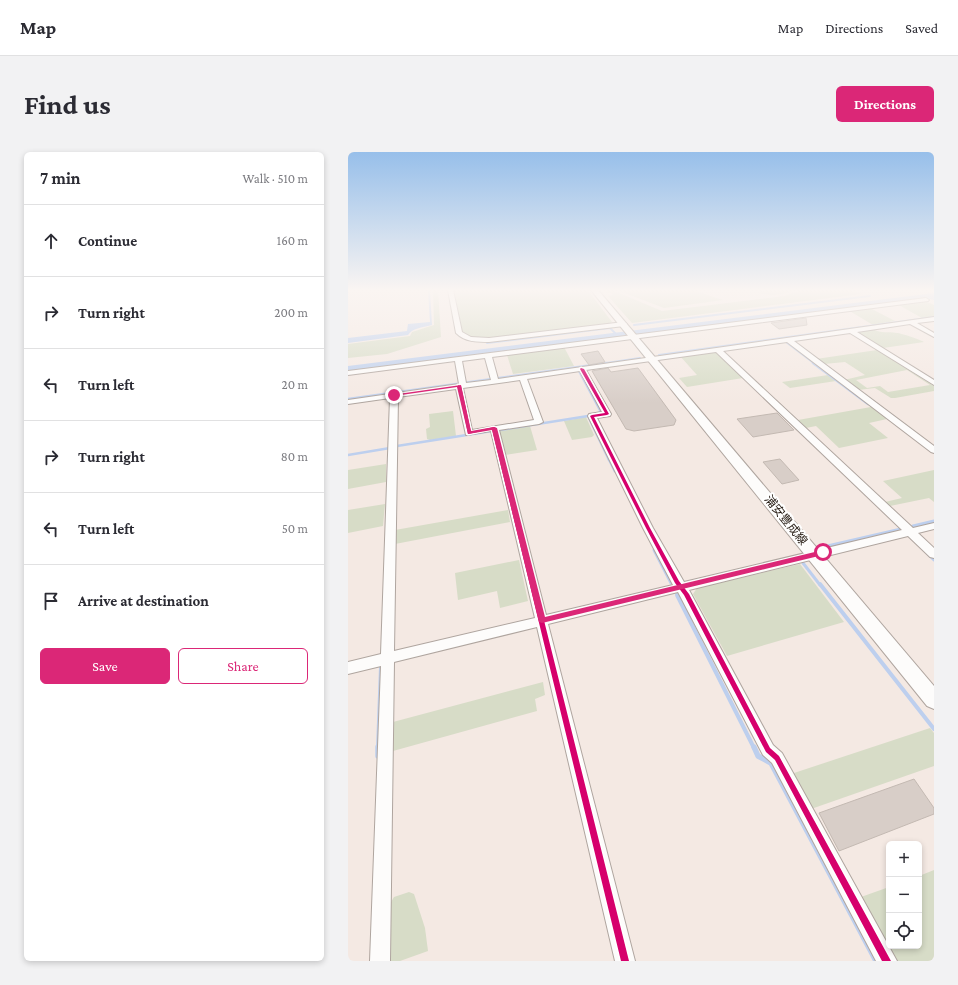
<!DOCTYPE html>
<meta charset="utf-8">
<style>
:root{--surface:#fff;--page:#f2f2f3;--text:#2b2b33;--muted:#7c7c81;--line:#e1e1e2;--accent:#db2777}
body{margin:0;font-family:"Crimson Pro","Noto Sans JP",serif;background:var(--page);color:var(--text)}
.controls{position:absolute;right:12px;bottom:12px;display:grid;overflow:hidden;border-radius:6px;box-shadow:0 2px 6px #0003}
.controls button{width:36px;height:36px;display:grid;place-items:center;padding:0;border:0;border-bottom:1px solid var(--line);background:var(--surface);color:var(--text);font:20px sans-serif}
.stop{position:absolute;width:12px;height:12px;margin:-9px;border:3px solid #db2777;border-radius:50%;background:#fff}
.stop.end{background:#db2777;border-color:#fff;box-shadow:0 1px 4px #0008}
.list{margin:0;padding:0;list-style:none}
h2{display:flex;justify-content:space-between;align-items:center;height:52px;margin:0;padding:0 16px;font-size:17px}
h2 small{font-size:13px;font-weight:400;color:var(--muted)}
.list li{display:grid;grid-template-columns:26px 1fr auto;gap:12px;align-items:center;box-sizing:border-box;height:72px;padding:0 16px;border-top:1px solid var(--line)}
.list b{display:block;font-size:15px;white-space:nowrap}
.list em{font-size:13px;font-style:normal;color:var(--muted)}
.actions{display:flex;gap:8px;padding:12px 16px}
.actions a{flex:1;padding:9px 0;border:1px solid var(--accent);border-radius:6px;text-align:center;font-size:14px;color:var(--accent)}
.actions .main{background:var(--accent);color:#fff}
.icon{flex:none;width:22px;height:22px;fill:none;stroke:currentColor;stroke-width:2;stroke-linecap:round;stroke-linejoin:round}
.map{position:relative;flex:none;width:586px;height:809px;overflow:hidden;border-radius:6px}
header{display:flex;align-items:center;gap:24px;box-sizing:border-box;height:56px;padding:0 20px;background:var(--surface);border-bottom:1px solid var(--line)}
header strong{font-size:19px}
nav{display:flex;gap:22px;margin-inline-start:auto;font-size:14px}
.intro{display:flex;align-items:center;justify-content:space-between;box-sizing:border-box;height:96px;padding:0 24px}
h1{margin:0;font-size:28px}
.button{padding:10px 18px;border-radius:6px;background:var(--accent);color:#fff;font-size:14px;font-weight:700}
main{display:flex;gap:24px;padding:0 24px}
aside{flex:1;background:var(--surface);border-radius:6px;box-shadow:0 2px 6px #0003}
.map>svg:first-child{display:block}
</style>
<header>
<strong>Map</strong>
<nav><a>Map</a><a>Directions</a><a>Saved</a></nav>
</header>
<div class="intro"><h1>Find us</h1><a class="button">Directions</a></div>
<main>
<aside>
<h2>7 min<small>Walk · 510 m</small></h2>
<ul class="list">
<li><svg class="icon" aria-label="ahead" viewBox="0 0 24 24"><path d="M12 20V5M6 11l6-6 6 6"/></svg><div><b>Continue</b></div><em>160 m</em></li>
<li><svg class="icon" aria-label="right" viewBox="0 0 24 24"><path d="M7 20v-9h11M14 6l5 5-5 5"/></svg><div><b>Turn right</b></div><em>200 m</em></li>
<li><svg class="icon" aria-label="left" viewBox="0 0 24 24"><path d="M17 20v-9H6M10 6l-5 5 5 5"/></svg><div><b>Turn left</b></div><em>20 m</em></li>
<li><svg class="icon" aria-label="right" viewBox="0 0 24 24"><path d="M7 20v-9h11M14 6l5 5-5 5"/></svg><div><b>Turn right</b></div><em>80 m</em></li>
<li><svg class="icon" aria-label="left" viewBox="0 0 24 24"><path d="M17 20v-9H6M10 6l-5 5 5 5"/></svg><div><b>Turn left</b></div><em>50 m</em></li>
<li><svg class="icon" aria-label="arrive" viewBox="0 0 24 24"><path d="M6 21V4h12l-3 4 3 4H6"/></svg><div><b>Arrive at destination</b></div></li>
</ul>
<div class="actions"><a class="main">Save</a><a>Share</a></div>
</aside>
<div class="map">
<svg width="586" height="809" viewBox="0 0 586 809">
<rect width="100%" height="100%" fill="#f4e9e3"/>
<g fill="#d7dcc7" fill-rule="evenodd">
<path d="M85,138h5l3,47 -54,17 -39,4v-14l62,-8 2,-4 22,-7z"/>
<path d="M106,138h132l4,3 22,29 -4,2 -124,15 -12,-1 -10,-6z"/>
<path d="M264,138l50,21 122,-15c11,-4 27,-11 38,-5l30,-1 9,4 -229,29 -24,-27 5,-1 -1,-2h-5l-2,-2z"/>
<path d="M269,138h75l31,10 -59,8z"/>
<path d="M417,138h31c-15,5 -25,7 -39,2z"/>
<path d="M577,149l9,4v11l-12,2 -25,-14z"/>
<path d="M522,156l25,13 -22,4 -25,-15z"/>
<path d="M524,177c11,5 15,2 25,4 4,0 24,7 27,9l-41,6 -27,-16z"/>
<path d="M216,195l10,19 -61,8 -6,-19z"/>
<path d="M529,198l57,36v5l-39,7h-4l-16,-10 -17,2 -14,-10 21,-5 -20,-13 -21,2 -8,-5zM559,218l23,15 -42,7 -8,-6 -13,2 -11,-8z"/>
<path d="M367,199l28,27 -56,9 -8,-9 18,-3 -17,-19z"/>
<path d="M480,223l8,6 -46,7 -8,-6z"/>
<path d="M523,255l16,12 -18,4 19,15 -49,10 -23,-22 -10,2 -8,-8z"/>
<path d="M105,259l3,25 -26,4 -3,-1 -1,-10 4,-2 -1,-13z"/>
<path d="M238,265l8,18 -2,2 -20,3 -8,-19z"/>
<path d="M182,274l7,24 -32,5 -7,-24z"/>
<path d="M38,312v18l-38,7v-19z"/>
<path d="M586,318v32l-5,-4 -39,8 -5,-4 17,-4 -19,-17z"/>
<path d="M37,352l-2,22 -35,7v-23z"/>
<path d="M160,358l2,12 -115,22v-14z"/>
<path d="M171,408l9,41 -28,7 -3,-17 -39,9 -3,-27z"/>
<path d="M452,412l44,58 -117,34 -34,-62 4,-6z"/>
<path d="M195,530l2,13 -10,4 2,12 -144,40v-29z"/>
<path d="M582,576l4,5v33l-123,43 -20,-35z"/>
<path d="M586,718v91h-40l-33,-64 28,-10v59h30v-70z"/>
<path d="M61,740l5,2 11,34 3,23 -28,10h-10l1,-59 3,-5z"/>
</g>
<g fill="#bdcfee">
<path d="M80,138h2l2,35c-8,2 -20,3 -24,10l-60,8v-5l59,-7 1,-7 22,-2z"/>
<path d="M586,141v7l-9,-2 -577,73v-5z"/>
</g>
<g fill="none" stroke-linecap="round" stroke-linejoin="round">
<g stroke="#bdcfee" stroke-width="2">
<path d="M286,173l236,-29"/>
<path d="M438,190l29,22"/>
<path d="M139,191l123,-15 6,6"/>
<path d="M311,203l275,-38"/>
<path d="M252,212l40,-6"/>
</g>
<g stroke="#bdcfee" stroke-width="2.5">
<path d="M465,211l55,41"/>
<path d="M231,219l22,41 -3,1"/>
<path d="M0,247l259,-36"/>
<path d="M244,262l-4,2 21,44"/>
<path d="M152,278l88,-14"/>
<path d="M49,294l95,-15 1,3"/>
<path d="M0,303l42,-7"/>
</g>
<g stroke="#bdcfee" stroke-width="3">
<path d="M261,307l6,12"/>
<path d="M565,374l21,-5"/>
<path d="M475,395l78,-18"/>
<path d="M306,398l17,33"/>
<path d="M580,402l6,6"/>
<path d="M455,411l17,22"/>
</g>
<g stroke="#bdcfee" stroke-width="4">
<path d="M472,432l114,145"/>
<path d="M329,443l77,153"/>
<path d="M30,596l3,-81"/>
</g>
<g stroke="#bdcfee" stroke-width="5.5">
<path d="M406,595l4,9 13,7 105,198"/>
<path d="M30,604v-9"/>
</g>
</g>
<g fill="#d8cec8" stroke="#c3b9b2">
<path d="M458,166l1,7 -28,4 -8,-6z"/>
<path d="M250,199l7,11 -16,3 -8,-11z"/>
<path d="M260,216l3,4 27,-4 38,52 -2,5 -40,6 -8,-2 -34,-58z"/>
<path d="M429,261l17,17 -41,7 -16,-18z"/>
<path d="M432,307l19,21 -17,4 -19,-22z"/>
<path d="M566,627l20,29v6l-95,37 -20,-38z"/>
</g>
<g fill="none" stroke-linecap="round" stroke-linejoin="round">
<g stroke="#afa59f" stroke-width="2">
<g id="street">
<path d="M100,138h5l9,42 9,5 18,1 135,-16 3,2 -3,2 -135,16c-12,0 -24,0 -33,-9z"/>
<path d="M578,146l3,2 -1,1 -436,56 6,22 436,-62v4l-17,2 17,10v4l-24,-13 -53,8 77,48v5l-84,-52 -56,8 140,105v7l-3,-1 -144,-110 -64,9 190,177 21,-5v6l-16,4 16,15v10l-4,-1 -22,-21 -219,54 84,155 9,8 115,208h-21l-104,-198 -9,-8 -85,-163 -130,32 87,337h-20l-78,-334 -143,35 -4,299h-20l11,-295 -33,8v-12l33,-8 9,-256 -42,6v-4l111,-16 -4,-23 -107,14v-4zM368,200l186,178 -218,52 -31,-54 -56,-110 13,-2 1,-2 -25,-44zM137,206l6,22 -25,3 -4,-22zM232,219l22,41 -13,2 -1,2 55,112 30,57 -127,30 -47,-185 40,-6 4,-2 -16,-43zM172,228l14,40 -62,10 -9,-42zM108,237l10,46 25,-4 44,187 -141,33 4,-254z"/>
</g>
</g>
<g stroke="#afa59f" stroke-width="2">
<path id="secondary" d="M243,138h7l336,396v23l-7,-3z"/>
</g>
<use href="#street" fill="#fdfcfb" fill-rule="evenodd"/>
<use href="#secondary" fill="#fdfcfb" fill-rule="evenodd"/>
<g stroke="#fff" stroke-width="3">
<g id="cycleway">
<path d="M233,216l3,1 25,45 -2,1 -13,2 56,111 29,53 10,13 81,154 9,8 112,205h-9l-107,-201 -9,-8 -82,-157 -9,-12 -29,-55 -56,-112 2,-1 13,-2 -25,-44z"/>
<path d="M110,233l3,1 10,46 23,-5 2,1 133,533h-8l-129,-532 -24,5z"/>
</g>
</g>
<use href="#cycleway" fill="#d6006c" fill-rule="evenodd"/>
</g>
<linearGradient id="sky" x2="0" y2="1"><stop stop-color="#97bfea"/><stop offset="0.55" stop-color="#faf5f2"/><stop offset="1" stop-color="#faf5f2" stop-opacity="0"/></linearGradient>
<rect width="586" height="251" fill="url(#sky)"/>
<path fill="#db2777" d="M113,233l10,46 23,-4 3,1 48,189 278,-67 4,2 -4,3 -281,68 -3,-1 -47,-192 -24,4 -11,-47 -63,9 -3,-1z"/>
<g text-anchor="middle" stroke-width="4" stroke-linejoin="round" paint-order="stroke">
<g font-size="12" fill="#251b13" stroke="#fff">
<text transform="translate(438 368) rotate(51)" y="4">浦安豊成線</text>
</g>
</g>
</svg>
<div class="controls">
<button>+</button>
<button>−</button>
<button><svg class="icon" aria-label="locate" viewBox="0 0 24 24"><circle cx="12" cy="12" r="6"/><path d="M12 2v4M12 18v4M2 12h4M18 12h4"/></svg></button>
</div>
<div class="stop" style="left:475px;top:400px"></div>
<div class="stop end" style="left:46px;top:243px"></div>
</div>
</main>
